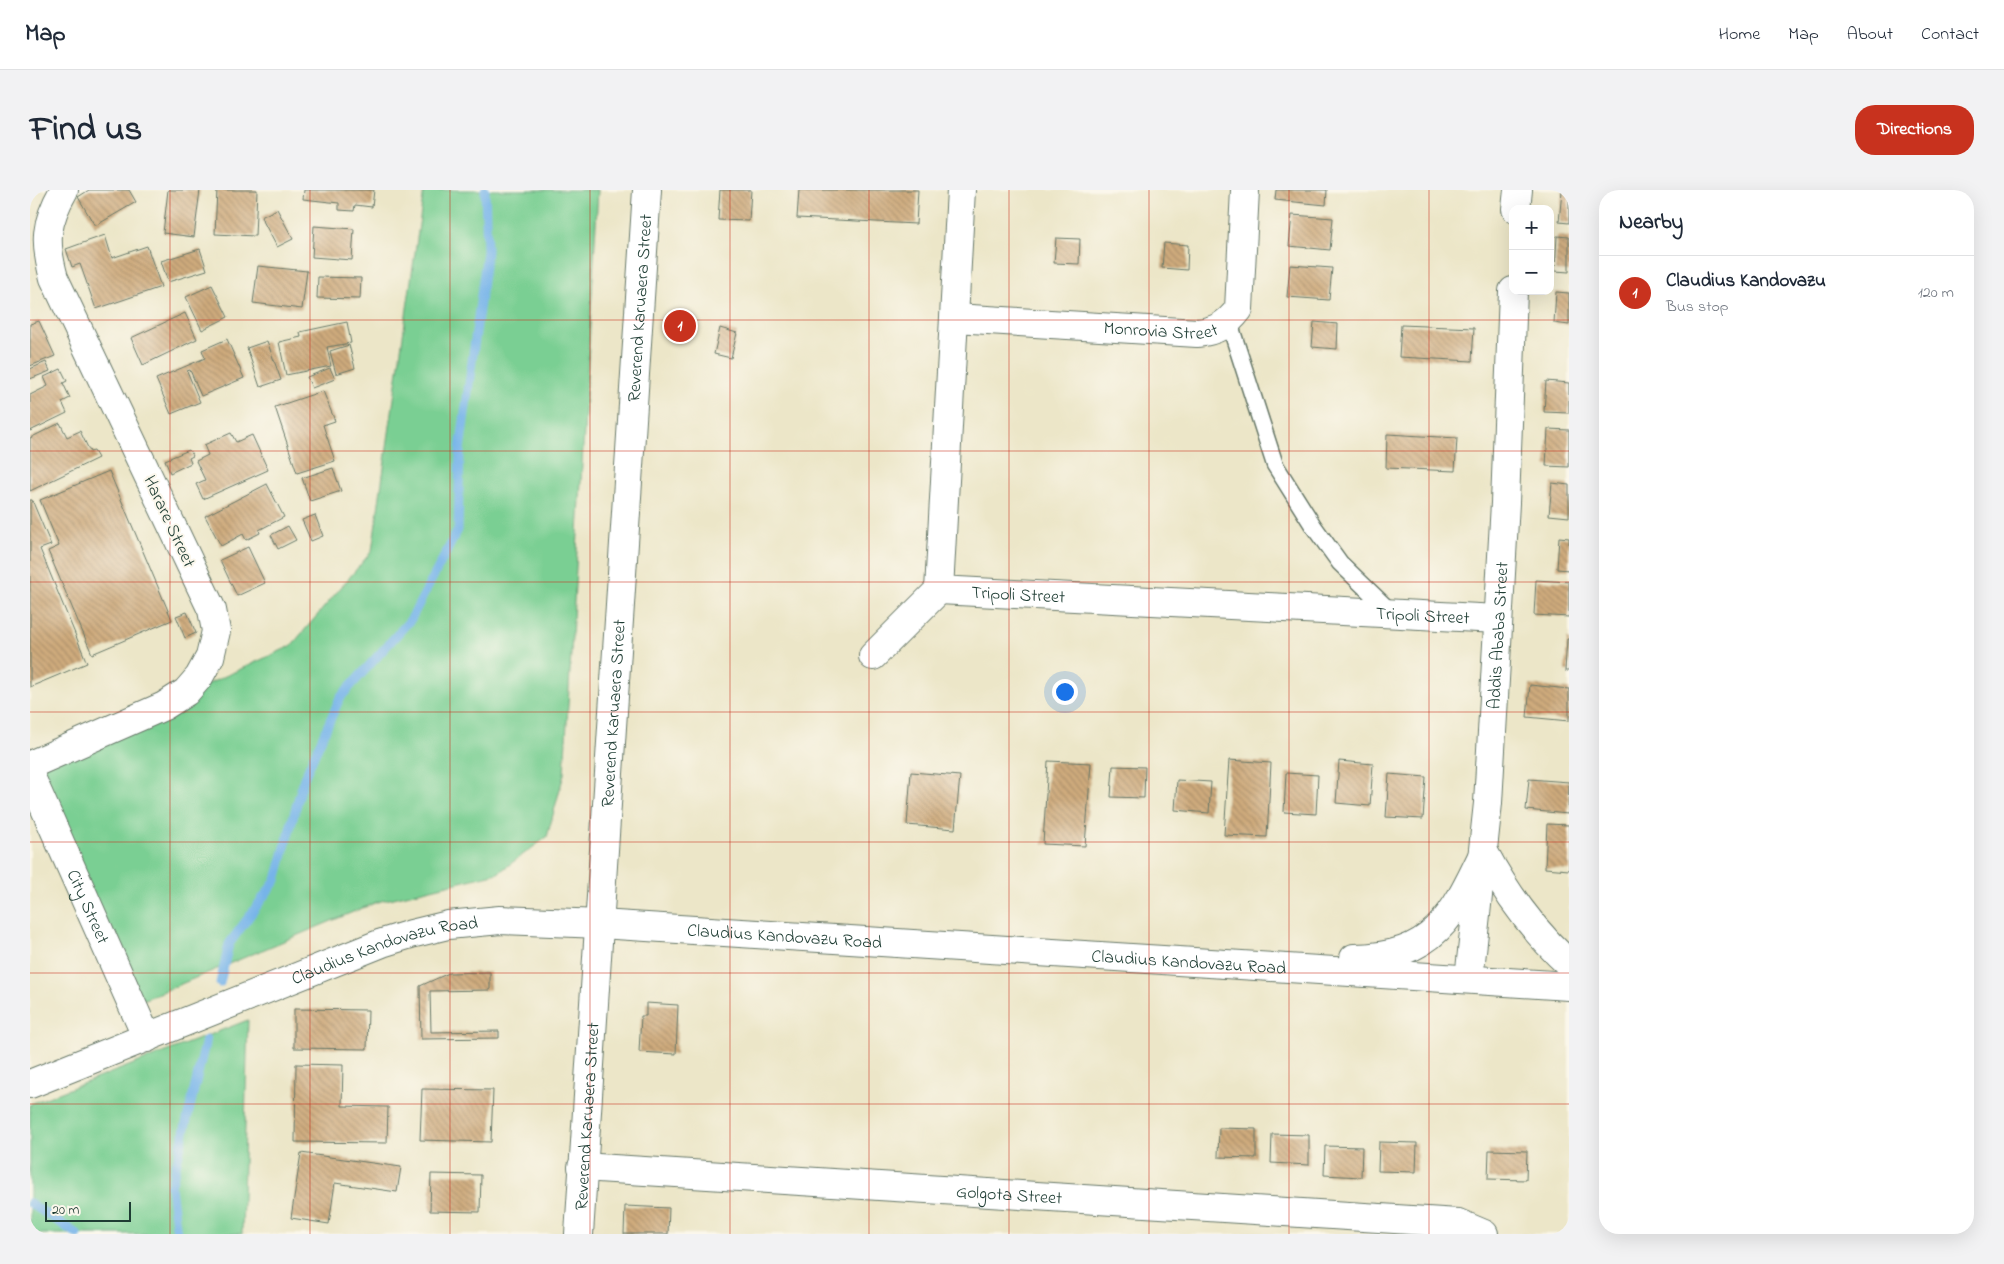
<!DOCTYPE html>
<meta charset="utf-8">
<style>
:root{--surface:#fff;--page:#f2f2f3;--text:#1f2937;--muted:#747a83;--line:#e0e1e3;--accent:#c8321e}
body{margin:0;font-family:"Indie Flower",sans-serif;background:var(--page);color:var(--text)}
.controls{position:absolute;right:15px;top:15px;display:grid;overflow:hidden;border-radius:10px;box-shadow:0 5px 20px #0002}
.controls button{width:45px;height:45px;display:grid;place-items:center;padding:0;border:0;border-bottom:1px solid var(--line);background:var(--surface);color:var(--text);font:25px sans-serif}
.scale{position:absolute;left:15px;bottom:12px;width:86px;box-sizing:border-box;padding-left:5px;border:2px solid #1f3d34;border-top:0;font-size:14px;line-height:18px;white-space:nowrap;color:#1f3d34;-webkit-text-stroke:4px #fbf7ec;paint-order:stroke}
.you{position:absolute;left:1034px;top:501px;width:18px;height:18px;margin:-12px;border:4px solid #fff;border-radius:50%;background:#1a73e8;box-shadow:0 0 0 8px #1a73e833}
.badge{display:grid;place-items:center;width:32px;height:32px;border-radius:50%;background:var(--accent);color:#fff;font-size:16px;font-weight:700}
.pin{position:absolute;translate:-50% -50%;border:2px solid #fff;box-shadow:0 1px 5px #0006}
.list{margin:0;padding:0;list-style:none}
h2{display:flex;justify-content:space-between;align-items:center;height:65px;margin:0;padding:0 20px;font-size:21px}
h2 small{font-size:16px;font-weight:400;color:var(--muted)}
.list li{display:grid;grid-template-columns:32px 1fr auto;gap:15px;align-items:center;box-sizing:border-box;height:75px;padding:0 20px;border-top:1px solid var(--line)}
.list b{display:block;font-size:19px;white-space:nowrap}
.list p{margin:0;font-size:16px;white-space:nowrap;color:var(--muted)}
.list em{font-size:16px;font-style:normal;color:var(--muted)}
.map{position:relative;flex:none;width:1539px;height:1044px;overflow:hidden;border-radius:20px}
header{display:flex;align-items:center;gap:30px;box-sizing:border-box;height:70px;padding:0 25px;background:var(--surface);border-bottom:1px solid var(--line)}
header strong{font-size:24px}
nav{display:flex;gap:28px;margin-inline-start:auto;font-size:18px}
.intro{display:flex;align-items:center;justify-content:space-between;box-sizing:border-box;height:120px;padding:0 30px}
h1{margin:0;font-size:35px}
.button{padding:12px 22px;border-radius:20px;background:var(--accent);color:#fff;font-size:18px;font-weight:700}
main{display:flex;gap:30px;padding:0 30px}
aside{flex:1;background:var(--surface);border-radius:20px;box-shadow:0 5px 20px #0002}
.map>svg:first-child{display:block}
</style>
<header>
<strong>Map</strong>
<nav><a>Home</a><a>Map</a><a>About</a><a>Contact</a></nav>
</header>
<div class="intro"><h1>Find us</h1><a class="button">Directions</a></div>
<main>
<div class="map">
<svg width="1539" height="1044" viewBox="0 0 1539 1044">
<defs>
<pattern id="building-back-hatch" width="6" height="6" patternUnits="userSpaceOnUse" patternTransform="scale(1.25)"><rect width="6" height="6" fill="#cfab7d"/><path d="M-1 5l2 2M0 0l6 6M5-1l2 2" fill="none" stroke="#a78c67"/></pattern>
</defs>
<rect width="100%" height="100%" fill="#fbf7ec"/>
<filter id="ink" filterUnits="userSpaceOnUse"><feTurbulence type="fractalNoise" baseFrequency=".02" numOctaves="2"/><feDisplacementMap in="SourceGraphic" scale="10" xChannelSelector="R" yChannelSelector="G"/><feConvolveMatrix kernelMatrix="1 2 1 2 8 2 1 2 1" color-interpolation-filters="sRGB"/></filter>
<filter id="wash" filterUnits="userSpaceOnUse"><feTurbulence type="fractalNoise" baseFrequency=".0096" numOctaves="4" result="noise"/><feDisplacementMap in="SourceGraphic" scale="20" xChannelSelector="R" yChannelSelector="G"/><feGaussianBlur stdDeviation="1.12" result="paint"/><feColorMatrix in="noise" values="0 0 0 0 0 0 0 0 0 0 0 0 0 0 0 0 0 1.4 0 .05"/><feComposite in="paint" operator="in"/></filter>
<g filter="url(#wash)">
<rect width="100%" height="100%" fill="#ece6c8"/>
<g fill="#7acf93" stroke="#4c8664">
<path d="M394,0h174l-34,584 -17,63 -49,36 -121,29 -239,100 -105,-238 258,-118 81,-95z"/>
<path d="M218,830l-6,214h-212v-130z"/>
</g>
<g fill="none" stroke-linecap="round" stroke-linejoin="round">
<g stroke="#76b4e9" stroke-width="9">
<path d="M190,793l9,-39 47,-64 28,-102 36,-80 71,-79 47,-89 2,-80 27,-199 -2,-61"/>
<path d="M0,1013l47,31"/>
<path d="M147,1044l-6,-47 35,-147"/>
</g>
</g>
<g id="blocks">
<g fill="url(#building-back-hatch)">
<path d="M59,0h40l7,12 -41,24 -17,-29z"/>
<path d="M138,0h32l-6,47 -31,-4z"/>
<path d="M187,0h40l-2,46 -40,-2z"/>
<path d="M274,0h70l-2,17 -17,-2 -1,6 -15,-1v-7l-36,-4z"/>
<path d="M690,0h31l-2,31 -31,-1z"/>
<path d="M769,0h119l-2,34 -119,-6z"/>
<path d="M1246,0h51l-1,15 -51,-5z"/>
<path d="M1532,1h7v32l-10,-1z"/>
<path d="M247,19l16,30 -16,8 -16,-30z"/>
<path d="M1262,25l41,3 -3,32 -41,-4z"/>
<path d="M284,36l40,3 -2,31 -40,-3z"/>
<path d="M75,45l7,23 35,-12 14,41 -65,22 -16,-45 -8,3 -6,-18z"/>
<path d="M1527,46l12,1v35l-14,-1z"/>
<path d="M1026,48l24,1 -1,25 -25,-1z"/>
<path d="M1134,53l24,2 -1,25 -25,-2z"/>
<path d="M170,59l7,21 -39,12 -7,-21z"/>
<path d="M1260,75l42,3 -3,32 -42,-3z"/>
<path d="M228,76l49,5 -5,38 -49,-6z"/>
<path d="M288,87l43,1 -1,21 -43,-1z"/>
<path d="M182,95l16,32 -26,13 -16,-33z"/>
<path d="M1526,102l13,1v32l-15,-2z"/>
<path d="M155,123l12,26 -54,26 -12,-27z"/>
<path d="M9,131l16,35 -25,10v-42z"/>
<path d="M317,132l4,21 -24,4 4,19 -45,9 -7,-33 22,-5 -1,-5z"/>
<path d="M1284,132l24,2 -1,25 -25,-2z"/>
<path d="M1371,135l73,3 -2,33 -73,-4z"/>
<path d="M690,138l17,5 -6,25 -17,-4z"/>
<path d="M197,149l17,39 -43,18 -11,-26 -3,1 13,31 -29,12 -15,-35 49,-21 -3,-8z"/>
<path d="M237,151l14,39 -21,7 -13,-39z"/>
<path d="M319,155l6,23 -19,6 -6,-23z"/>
<path d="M16,172l4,9 -20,8v-10z"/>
<path d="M300,178l5,11 -23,9 -5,-11z"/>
<path d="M31,179l6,12 -4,2 7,15 -8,4 5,11 -37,18v-36l18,-9 -4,-9z"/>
<path d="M1516,191l23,2v30l-25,-1z"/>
<path d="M293,201l12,30 -12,4 12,36 -38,12 -22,-66z"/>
<path d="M30,233l7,14 13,-6 10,21 4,-1 4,7 -68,33v-53z"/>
<path d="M1518,239l21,1v37l-23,-1z"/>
<path d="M201,243l5,9 16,-7 16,35 -65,29 -7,-15 9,-4 -9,-19 12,-6 -4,-10z"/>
<path d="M1357,244l70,4 -2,33 -69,-3z"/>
<path d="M159,260l4,6 -4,2 2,5 -21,10 -5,-13z"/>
<path d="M303,278l8,23 -31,10 -8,-23z"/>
<path d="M79,281l63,149 -80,34 -44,-103 11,-5 -19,-46z"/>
<path d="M1522,293l17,2v32l-20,-2z"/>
<path d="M237,294l17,33 -25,13 1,3 -14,7 -3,-6 -22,12 -16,-30z"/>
<path d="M0,310h2l19,45 -11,4 47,114 -57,24z"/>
<path d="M285,325l8,21 -12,5 -9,-21z"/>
<path d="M258,336l8,14 -18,9 -7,-14z"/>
<path d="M1529,347l10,1v32l-12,-1z"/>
<path d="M218,357l17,36 -28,13 -17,-36z"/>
<path d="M1506,390l33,2v35l-35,-2z"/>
<path d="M157,422l9,21 -11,5 -9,-22z"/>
<path d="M1537,449h2v32h-4z"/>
<path d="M1500,495l39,4v32l-42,-4z"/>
<path d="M1199,570l42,3 -4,74 -43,-2z"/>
<path d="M1018,571l43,2 -6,83 -42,-2z"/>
<path d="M1309,571l34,3 -3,42 -34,-3z"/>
<path d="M1083,576l32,1 -1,31 -33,-1z"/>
<path d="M881,582l49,4 -5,53 -48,-4z"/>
<path d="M1256,583l32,2 -2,39 -32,-2z"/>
<path d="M1359,584l37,3 -3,42 -37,-2z"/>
<path d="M1499,589l40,3 -1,32 -42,-4z"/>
<path d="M1147,590l34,2 -2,31 -34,-3z"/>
<path d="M1517,634l22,1v45l-24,-2z"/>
<path d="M460,782v18l-60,1 1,41 68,-1v7l-78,1 -1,-53 29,-13z"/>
<path d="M616,813l32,2 -2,49 -37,-2 2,-36h5z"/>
<path d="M264,819l74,1 -1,39 -73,-1z"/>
<path d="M266,874l47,1 -1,41 46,1 -1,36 -92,-1z"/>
<path d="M392,899l71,1 -2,52 -71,-2z"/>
<path d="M1189,938l37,1v29l-38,-1z"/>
<path d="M1242,944l37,1v30l-38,-2z"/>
<path d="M1349,952l38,1 -1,29 -38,-1z"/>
<path d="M1295,956l37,1 -1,30 -37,-2z"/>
<path d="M1459,960l38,1 -1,29 -38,-1z"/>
<path d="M271,963l100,14 -4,25 -62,-9 -6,41 -38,-6z"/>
<path d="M401,984l50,1 -1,37 -50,-1z"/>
<path d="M595,1016l44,2 -1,26h-44z"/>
</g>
</g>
</g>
<g filter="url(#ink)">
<use href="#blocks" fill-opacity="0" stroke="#677868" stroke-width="1"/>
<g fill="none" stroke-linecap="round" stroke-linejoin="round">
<g stroke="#677868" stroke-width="19">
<path id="service" d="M1199,132l46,143 39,62 26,36 52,50"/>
</g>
<g stroke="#677868" stroke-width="30">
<g id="minor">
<path id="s1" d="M931,0l-22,400 559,29"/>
<path d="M1486,19l2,-19"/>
<path id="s2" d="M925,128l242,15c19,-2 30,-8 42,-24l6,-119"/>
<path d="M843,466l66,-66"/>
<path d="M0,575l134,-59 22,-14 13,-15 11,-20 6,-26 -4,-21 -158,-332c-10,-36 -9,-55 10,-88"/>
<path id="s3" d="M0,585l117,263"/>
<path id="s4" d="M1439,789l19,-176 17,-300 8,-212"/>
<path id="s5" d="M552,977l876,56 26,11"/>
</g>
</g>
<g stroke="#677868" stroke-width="30">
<g id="tertiary">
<path d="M1454,662c23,43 49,79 85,112"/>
<path d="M1324,768c80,-1 99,-41 130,-106"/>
<path id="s6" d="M0,894l352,-141 29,-9 37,-9 52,-5 100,4 969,62"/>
<path id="s7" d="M549,1044l68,-1044"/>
</g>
</g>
<use href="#service" stroke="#fff" stroke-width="16"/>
<use href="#minor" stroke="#fff" stroke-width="28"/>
<use href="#tertiary" stroke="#fff" stroke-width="28"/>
</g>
</g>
<path fill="none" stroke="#c8321e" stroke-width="1" stroke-opacity="0.55" d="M140,0v1044M280,0v1044M420,0v1044M560,0v1044M700,0v1044M839,0v1044M979,0v1044M1119,0v1044M1259,0v1044M1399,0v1044M0,130h1539M0,261h1539M0,392h1539M0,522h1539M0,652h1539M0,783h1539M0,914h1539"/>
<g text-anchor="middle" stroke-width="4" stroke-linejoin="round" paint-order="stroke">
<g font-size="18" fill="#1f3d34" stroke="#fbf7ec">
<text dy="6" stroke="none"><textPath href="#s7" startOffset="928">Reverend Karuaera Street</textPath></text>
<text dy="6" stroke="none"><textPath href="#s2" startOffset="206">Monrovia Street</textPath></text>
<text transform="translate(140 331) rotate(65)" y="6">Harare Street</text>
<text dy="6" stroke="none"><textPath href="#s1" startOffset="480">Tripoli Street</textPath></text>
<text dy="6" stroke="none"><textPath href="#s1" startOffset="885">Tripoli Street</textPath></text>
<text dy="6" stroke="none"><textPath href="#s4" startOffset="345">Addis Ababa Street</textPath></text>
<text dy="6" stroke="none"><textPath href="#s7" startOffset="522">Reverend Karuaera Street</textPath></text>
<text dy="6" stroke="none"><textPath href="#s3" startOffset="144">City Street</textPath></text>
<text dy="6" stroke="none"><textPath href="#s6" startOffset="785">Claudius Kandovazu Road</textPath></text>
<text dy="6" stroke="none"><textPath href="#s6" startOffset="380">Claudius Kandovazu Road</textPath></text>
<text dy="6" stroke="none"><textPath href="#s6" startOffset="1190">Claudius Kandovazu Road</textPath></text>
<text dy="6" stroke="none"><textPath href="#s7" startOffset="118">Reverend Karuaera Street</textPath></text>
<text dy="6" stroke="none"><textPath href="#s5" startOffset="428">Golgota Street</textPath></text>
</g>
</g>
</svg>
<div class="controls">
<button>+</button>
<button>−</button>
</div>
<div class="scale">20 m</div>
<div class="you"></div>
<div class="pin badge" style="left:650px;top:136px">1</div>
</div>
<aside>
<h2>Nearby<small></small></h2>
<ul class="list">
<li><span class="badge">1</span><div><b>Claudius Kandovazu</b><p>Bus stop</p></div><em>120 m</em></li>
</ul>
</aside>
</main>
